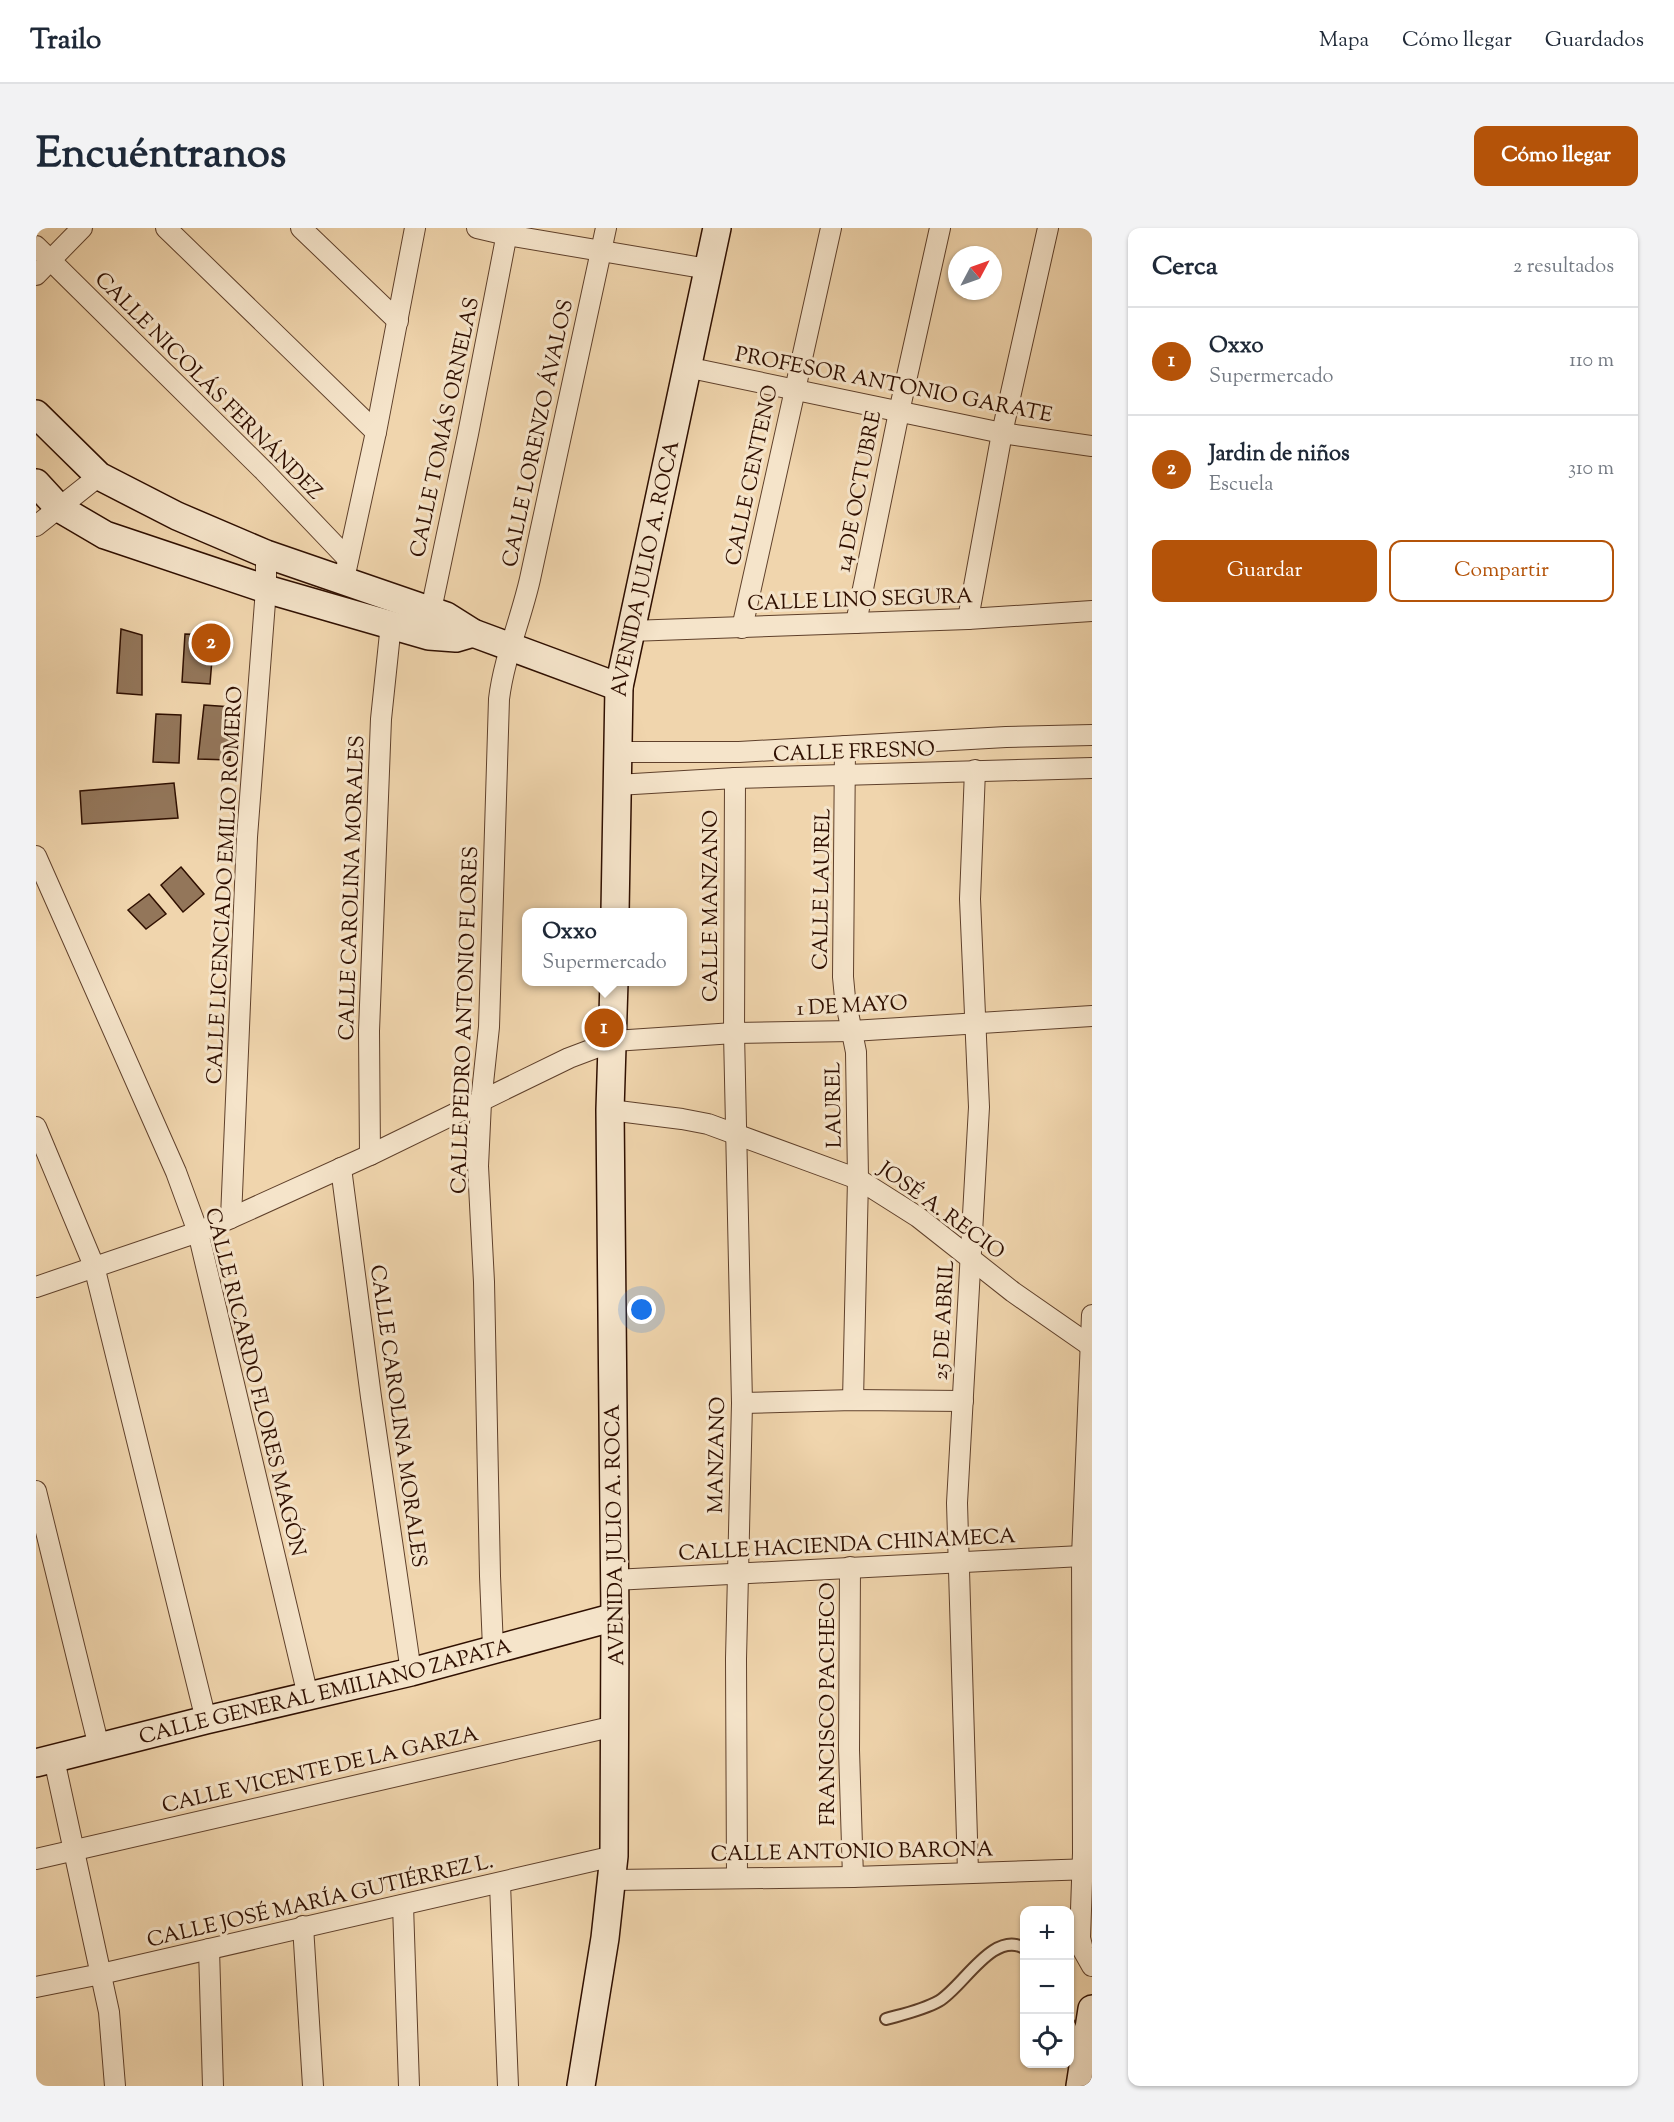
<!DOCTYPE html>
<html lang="es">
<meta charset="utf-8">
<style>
:root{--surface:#fff;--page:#f2f2f3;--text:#1f2937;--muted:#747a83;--line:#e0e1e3;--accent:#b45309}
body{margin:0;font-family:"Sorts Mill Goudy",serif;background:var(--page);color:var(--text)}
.controls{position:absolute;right:18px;bottom:18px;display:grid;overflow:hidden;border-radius:12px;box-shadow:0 2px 4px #0004}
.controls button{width:54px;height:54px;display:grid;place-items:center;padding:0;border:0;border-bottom:2px solid var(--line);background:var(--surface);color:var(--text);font:30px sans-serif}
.compass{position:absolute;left:912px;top:18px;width:54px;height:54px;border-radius:50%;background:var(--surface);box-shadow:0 2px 4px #0004;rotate:49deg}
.you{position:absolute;left:606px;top:1082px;width:21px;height:21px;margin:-15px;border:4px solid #fff;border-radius:50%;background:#1a73e8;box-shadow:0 0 0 9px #1a73e833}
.badge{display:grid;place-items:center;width:39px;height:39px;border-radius:50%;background:var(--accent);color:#fff;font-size:20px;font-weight:700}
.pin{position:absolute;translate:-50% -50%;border:3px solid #fff;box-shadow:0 2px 6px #0006}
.popup{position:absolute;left:486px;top:680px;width:165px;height:78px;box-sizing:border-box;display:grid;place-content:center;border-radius:12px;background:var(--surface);filter:drop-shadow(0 2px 4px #0005);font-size:20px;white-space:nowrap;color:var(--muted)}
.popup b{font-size:22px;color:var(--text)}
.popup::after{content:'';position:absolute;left:50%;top:100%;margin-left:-12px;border:12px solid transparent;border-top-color:var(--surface)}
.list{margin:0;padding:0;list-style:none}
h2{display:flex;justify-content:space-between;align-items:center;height:78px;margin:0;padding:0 24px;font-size:26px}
h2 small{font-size:20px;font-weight:400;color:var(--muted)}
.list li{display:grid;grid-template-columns:39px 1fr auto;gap:18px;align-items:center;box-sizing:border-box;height:108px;padding:0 24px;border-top:2px solid var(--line)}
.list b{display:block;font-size:22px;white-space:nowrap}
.list p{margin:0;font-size:20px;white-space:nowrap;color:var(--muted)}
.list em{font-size:20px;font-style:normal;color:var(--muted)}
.actions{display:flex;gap:12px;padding:18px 24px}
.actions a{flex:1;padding:14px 0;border:2px solid var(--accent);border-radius:12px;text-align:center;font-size:21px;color:var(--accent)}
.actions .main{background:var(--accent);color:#fff}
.icon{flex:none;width:33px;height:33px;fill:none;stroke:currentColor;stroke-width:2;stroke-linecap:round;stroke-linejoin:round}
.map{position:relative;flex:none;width:1056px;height:1858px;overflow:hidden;border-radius:12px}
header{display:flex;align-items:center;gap:36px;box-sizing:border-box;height:84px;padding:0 30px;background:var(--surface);border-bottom:2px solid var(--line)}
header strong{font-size:28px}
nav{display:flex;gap:33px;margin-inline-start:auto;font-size:21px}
.intro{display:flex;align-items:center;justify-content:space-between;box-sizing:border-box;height:144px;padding:0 36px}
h1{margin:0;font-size:42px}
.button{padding:15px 27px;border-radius:12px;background:var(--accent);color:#fff;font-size:21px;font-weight:700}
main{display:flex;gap:36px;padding:0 36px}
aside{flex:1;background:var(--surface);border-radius:12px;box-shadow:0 2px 4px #0004}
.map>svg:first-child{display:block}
</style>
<header>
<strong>Trailo</strong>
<nav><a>Mapa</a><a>Cómo llegar</a><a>Guardados</a></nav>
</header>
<div class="intro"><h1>Encuéntranos</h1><a class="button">Cómo llegar</a></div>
<main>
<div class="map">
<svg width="1056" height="1858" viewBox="0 0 1056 1858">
<rect width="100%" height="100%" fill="#f0d5ad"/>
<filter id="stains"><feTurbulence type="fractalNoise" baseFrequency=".00333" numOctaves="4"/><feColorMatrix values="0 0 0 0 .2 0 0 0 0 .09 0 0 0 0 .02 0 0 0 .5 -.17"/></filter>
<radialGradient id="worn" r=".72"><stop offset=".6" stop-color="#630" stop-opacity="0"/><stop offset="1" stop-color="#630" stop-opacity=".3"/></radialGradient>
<g fill="#93765a" stroke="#2f0f00" stroke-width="1.5">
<path d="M85,401l21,6v60l-25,-2z"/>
<path d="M149,406l29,1 -4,49 -28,-2z"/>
<path d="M168,477l28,2 -2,53 -32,-1z"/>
<path d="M120,486l25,1 -2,48 -26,-1z"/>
<path d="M138,555l4,35 -96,6 -2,-33z"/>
<path d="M145,639l23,27 -21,18 -22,-27z"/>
<path d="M113,666l17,20 -20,15 -18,-19z"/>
</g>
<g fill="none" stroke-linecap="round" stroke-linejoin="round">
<g stroke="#5f402b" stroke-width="14">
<g id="lane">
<path d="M850,1791c18,-5 37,-9 53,-18 24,-14 54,-71 85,-53"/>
<path d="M1034,1797l9,22"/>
</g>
</g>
<g stroke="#5f402b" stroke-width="22">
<g id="street">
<path d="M130,0l210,204"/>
<path d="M265,0l97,93"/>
<path d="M441,0l30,7 201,34"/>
<path d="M0,18l228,225 84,88"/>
<path d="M0,47l46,-47"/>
<path d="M650,139l316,66 90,13"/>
<path d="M0,298l63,-50"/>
<path d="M310,342l30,-138 39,-204"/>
<path d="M932,391l34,-186 46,-205"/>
<path d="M394,394l1,-12 37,-176 40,-206"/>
<path d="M820,395l43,-211 41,-184"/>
<path d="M706,400l89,-400"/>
<path d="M594,403l338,-12 124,-8"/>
<path d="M809,518l-2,231 2,21 11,54 2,127 -5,221"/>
<path d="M581,524h122l267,-15 86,-2"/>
<path d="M699,550l-1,255 8,370 -6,256 1,219"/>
<path d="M581,557l118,-7 357,-10"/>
<path d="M0,628l140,316 22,60 110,464"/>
<path d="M574,882l72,9 26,5 150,55 60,38 95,75 79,55"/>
<path d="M0,899l58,139 112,454"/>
<path d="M334,927l-1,-124 12,-312 10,-95"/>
<path d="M305,940l30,229 40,275"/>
<path d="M195,990l16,-381 19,-248v-35"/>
<path d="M0,1059l162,-55 33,-14 139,-63 199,-97 45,-17 120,-8 118,-2 240,-15"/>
<path d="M1056,1087l-10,241 1,297 -3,85 3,12 9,16"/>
<path d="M706,1175l111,-3 110,1"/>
<path d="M0,1263l63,256"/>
<path d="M814,1339l-1,183 4,127"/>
<path d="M578,1352l468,-24"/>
<path d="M457,1420l-3,-72 -6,-294 -6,-116 3,-64 8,-75 10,-328c5,-41 22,-80 31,-120l76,-351"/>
<path d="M18,1531l55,253 6,74"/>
<path d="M0,1631l579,-133"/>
<path d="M932,1644l-11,-369 22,-396 -9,-208 5,-129"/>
<path d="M577,1652l240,-3 239,-8"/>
<path d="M464,1656l8,202"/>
<path d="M367,1677l6,181"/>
<path d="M267,1698l10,160"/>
<path d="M173,1721l4,137"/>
<path d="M0,1759l65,-13 513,-118"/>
</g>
</g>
<g stroke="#2f0f00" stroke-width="30">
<g id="secondary">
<path d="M0,186l63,62 78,40 89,38 180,62 27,17 146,54"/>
<path d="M0,255l23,25 46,27 161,54 163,47 27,2 17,-5"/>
<path id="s1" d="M579,684l4,-225 98,-459"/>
<path id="s2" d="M0,1535l170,-43 205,-48 204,-55"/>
<path d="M545,1858l24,-148 9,-82 1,-239 -5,-507 4,-128"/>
<path d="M1044,1858l12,-77"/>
</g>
</g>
<use href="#lane" stroke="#f5e4ca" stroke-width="10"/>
<use href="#street" stroke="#f5e4ca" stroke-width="20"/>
<use href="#secondary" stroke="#f5e4ca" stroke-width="27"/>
</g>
<g text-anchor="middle" stroke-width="6" stroke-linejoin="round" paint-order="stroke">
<g font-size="21" fill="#2f0f00" stroke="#f5e4ca">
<text transform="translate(858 156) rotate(11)" y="7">PROFESOR ANTONIO GARATE</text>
<text transform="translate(173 157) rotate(45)" y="7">CALLE NICOLÁS FERNÁNDEZ</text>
<text transform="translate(408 199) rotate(-78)" y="7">CALLE TOMÁS ORNELAS</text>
<text transform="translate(501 205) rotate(-78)" y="7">CALLE LORENZO ÁVALOS</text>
<text transform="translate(715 247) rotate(-78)" y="7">CALLE CENTENO</text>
<text transform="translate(822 263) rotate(-79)" y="7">14 DE OCTUBRE</text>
<text dy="7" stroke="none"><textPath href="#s1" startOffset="346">AVENIDA JULIO A. ROCA</textPath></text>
<text transform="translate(824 371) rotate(-2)" y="7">CALLE LINO SEGURA</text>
<text transform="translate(818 523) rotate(-2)" y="7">CALLE FRESNO</text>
<text transform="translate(188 657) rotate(-87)" y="7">CALLE LICENCIADO EMILIO ROMERO</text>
<text transform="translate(315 660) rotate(-88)" y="7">CALLE CAROLINA MORALES</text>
<text transform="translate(785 661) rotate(-89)" y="7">CALLE LAUREL</text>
<text transform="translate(674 678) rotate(-90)" y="7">CALLE MANZANO</text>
<text transform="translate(816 777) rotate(-3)" y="7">1 DE MAYO</text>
<text transform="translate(428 792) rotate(-88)" y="7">CALLE PEDRO ANTONIO FLORES</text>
<text transform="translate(797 877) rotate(-91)" y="7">LAUREL</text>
<text transform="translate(906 982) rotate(36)" y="7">JOSÉ A. RECIO</text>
<text transform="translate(907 1092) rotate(-87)" y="7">25 DE ABRIL</text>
<text transform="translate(220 1154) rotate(76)" y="7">CALLE RICARDO FLORES MAGÓN</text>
<text transform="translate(363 1188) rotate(82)" y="7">CALLE CAROLINA MORALES</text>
<text transform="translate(680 1227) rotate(-89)" y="7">MANZANO</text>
<text transform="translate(578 1307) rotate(-91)" y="7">AVENIDA JULIO A. ROCA</text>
<text transform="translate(811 1316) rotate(-3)" y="7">CALLE HACIENDA CHINAMECA</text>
<text dy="7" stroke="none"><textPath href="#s2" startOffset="298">CALLE GENERAL EMILIANO ZAPATA</textPath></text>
<text transform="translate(791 1476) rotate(-90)" y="7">FRANCISCO PACHECO</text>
<text transform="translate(284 1541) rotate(-13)" y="7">CALLE VICENTE DE LA GARZA</text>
<text transform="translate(816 1623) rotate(-1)" y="7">CALLE ANTONIO BARONA</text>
<text transform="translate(284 1672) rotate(-13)" y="7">CALLE JOSÉ MARÍA GUTIÉRREZ L.</text>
</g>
</g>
<rect width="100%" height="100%" filter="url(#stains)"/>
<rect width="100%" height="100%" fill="url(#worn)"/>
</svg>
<div class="controls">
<button>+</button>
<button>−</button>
<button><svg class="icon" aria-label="locate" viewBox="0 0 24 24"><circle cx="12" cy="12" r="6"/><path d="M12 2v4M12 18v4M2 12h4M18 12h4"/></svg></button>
</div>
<svg class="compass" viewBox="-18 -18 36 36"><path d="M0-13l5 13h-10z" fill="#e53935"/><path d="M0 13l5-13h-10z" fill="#747a83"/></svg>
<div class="you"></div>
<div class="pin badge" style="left:568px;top:800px">1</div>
<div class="popup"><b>Oxxo</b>Supermercado</div>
<div class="pin badge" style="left:175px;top:415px">2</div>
</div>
<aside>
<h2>Cerca<small>2 resultados</small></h2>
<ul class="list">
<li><span class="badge">1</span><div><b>Oxxo</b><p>Supermercado</p></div><em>110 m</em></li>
<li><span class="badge">2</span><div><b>Jardin de niños</b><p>Escuela</p></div><em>310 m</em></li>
</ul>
<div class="actions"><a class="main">Guardar</a><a>Compartir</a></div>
</aside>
</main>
